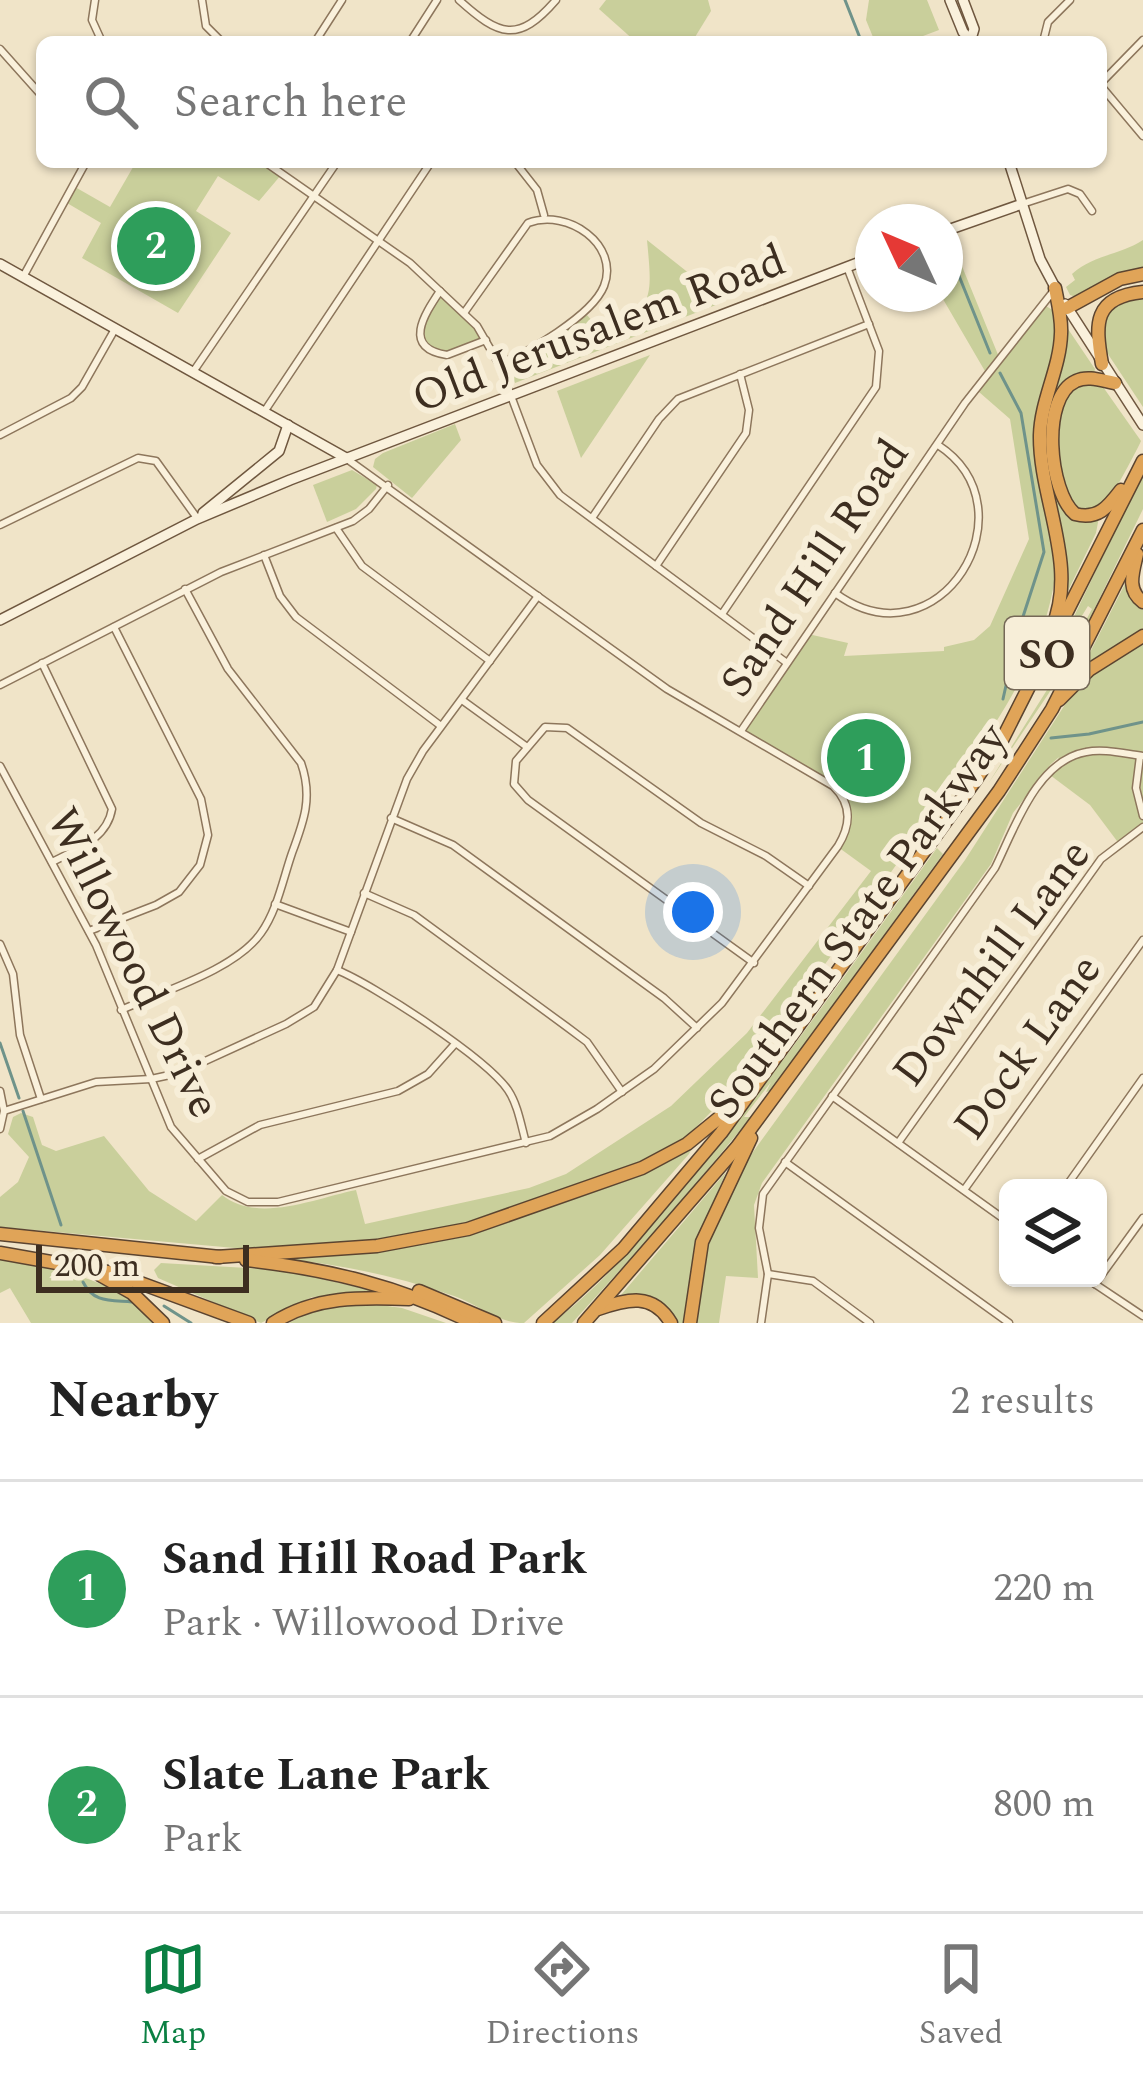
<!DOCTYPE html>
<meta charset="utf-8">
<style>
:root{--surface:#fff;--page:#f6f6f6;--text:#222;--muted:#767676;--line:#e0e0e0;--accent:#0b8043}
body{margin:0;font-family:Spectral,serif;background:var(--page);color:var(--text)}
.controls{position:absolute;right:36px;bottom:36px;display:grid;overflow:hidden;border-radius:18px;box-shadow:0 3px 9px #0004}
.controls button{width:108px;height:108px;display:grid;place-items:center;padding:0;border:0;border-bottom:3px solid var(--line);background:var(--surface);color:var(--text);font:60px sans-serif}
.compass{position:absolute;left:855px;top:204px;width:108px;height:108px;border-radius:50%;background:var(--surface);box-shadow:0 3px 9px #0004;rotate:314deg}
.scale{position:absolute;left:36px;bottom:30px;width:213px;box-sizing:border-box;padding-left:12px;border:6px solid #3d2e20;border-top:0;font-size:33px;line-height:42px;white-space:nowrap;color:#3d2e20;-webkit-text-stroke:9px #f7eed8;paint-order:stroke}
.you{position:absolute;left:693px;top:912px;width:42px;height:42px;margin:-30px;border:9px solid #fff;border-radius:50%;background:#1a73e8;box-shadow:0 0 0 18px #1a73e833}
.badge{display:grid;place-items:center;width:78px;height:78px;border-radius:50%;background:var(--accent);color:#fff;font-size:39px;font-weight:700}
.pin{position:absolute;translate:-50% -50%;border:6px solid #fff;box-shadow:0 3px 12px #0006}
.list{margin:0;padding:0;list-style:none}
h2{display:flex;justify-content:space-between;align-items:center;height:156px;margin:0;padding:0 48px;font-size:51px}
h2 small{font-size:39px;font-weight:400;color:var(--muted)}
.list li{display:grid;grid-template-columns:78px 1fr auto;gap:36px;align-items:center;box-sizing:border-box;height:216px;padding:0 48px;border-top:3px solid var(--line)}
.list b{display:block;font-size:45px;white-space:nowrap}
.list p{margin:0;font-size:39px;white-space:nowrap;color:var(--muted)}
.list em{font-size:39px;font-style:normal;color:var(--muted)}
.icon{flex:none;width:66px;height:66px;fill:none;stroke:currentColor;stroke-width:2;stroke-linecap:round;stroke-linejoin:round}
.map{position:relative;flex:none;width:1143px;height:1323px;overflow:hidden}
.search{position:absolute;background:var(--surface);box-shadow:0 3px 9px #0004;left:36px;right:36px;top:36px;height:132px;display:flex;align-items:center;gap:30px;box-sizing:border-box;padding:0 42px;border-radius:18px;color:var(--muted);font-size:45px}
.sheet{height:588px;background:var(--surface)}
nav{display:flex;justify-content:space-around;align-items:center;box-sizing:border-box;height:168px;border-top:3px solid var(--line);background:var(--surface);font-size:33px;color:var(--muted)}
nav a{display:grid;justify-items:center;gap:6px}
nav .on{color:var(--accent)}
.map>svg:first-child{display:block}
</style>
<div class="map">
<svg width="1143" height="1323" viewBox="0 0 1143 1323">
<rect width="100%" height="100%" fill="#f0e4c8"/>
<g fill="#c9cf9b">
<path d="M606,0h102l3,11 -19,31h-56l-37,-33z"/>
<path d="M869,0h58l12,30 -32,12h-32l-9,-22z"/>
<path d="M136,162h128l17,13 -22,26 -41,-25 -22,35 35,22 -53,80 -96,-55 19,-35 -34,-20 8,-16 35,20z"/>
<path d="M948,232l53,130 45,-56 8,5c5,43 -16,82 -18,125 -4,51 27,102 17,153 -17,91 -83,171 -135,245 -61,87 -123,172 -187,258 -15,14 -30,31 -45,45 -20,16 -51,26 -75,36 -117,49 -237,77 -365,76l-246,-22v-30l18,-15 11,-25 -21,-23 5,-17 8,-4 12,4 9,28 14,6 48,-15 45,55 47,30 26,-26c36,29 94,3 134,-5l9,34 164,-36 37,-14 105,-68 76,-73 124,-162 -33,-24 10,-20 -8,-36 -98,-61 66,-96 40,9 -4,13 100,-5v-4l30,-7 16,-14 39,-87 -19,-120 -31,-27 10,-14 -49,-84h5v-15l6,-6 -6,-12z"/>
<path d="M647,240l48,38 29,9 -3,16 -206,80 -7,-14 21,-10 58,-44 22,25c46,-36 43,-45 38,-100z"/>
<path d="M1143,240v29l-67,28 -6,-2 -4,-8 9,-7 -3,-6c21,-19 48,-19 71,-34z"/>
<path d="M440,292l46,47 -33,14 -22,-3 -9,-16 4,-21z"/>
<path d="M1143,294v113l-43,-65c5,-35 9,-38 43,-48z"/>
<path d="M1068,329l27,40 -1,4c-9,1 -20,0 -28,7 -30,24 -21,110 5,135l28,2 -3,16 -31,64 -22,-154 5,-44z"/>
<path d="M650,355l-69,103 -24,-67z"/>
<path d="M1075,383l26,1 40,57c-5,11 -30,58 -37,65 -49,40 -55,-85 -42,-110 3,-5 8,-9 13,-13z"/>
<path d="M455,424l6,16 -49,58 -39,-31 2,-8 8,-6z"/>
<path d="M352,470l25,15 -1,4 -20,20 -29,13 -14,-37z"/>
<path d="M1143,472v37l-55,113 -27,53 -73,109 69,-110 35,-65 -4,-3 -40,65z"/>
<path d="M1126,582l5,16 12,10v22l-62,40z"/>
<path d="M1143,639v189l-23,17 -30,-40 -40,-30 9,-18 -8,7 -38,49 -22,51 -229,319 -8,22 4,73 -32,-2 -7,47h-24l6,-60 28,-78 236,-325 101,-157 38,-40z"/>
<path d="M937,848l6,6 -173,237 -4,1 5,-10 -27,35h7l-80,97 -99,109h-20c58,-43 105,-104 150,-159 83,-102 158,-210 235,-316z"/>
<path d="M695,1142l-6,12 -89,101 -76,68c-28,0 -44,-18 -70,-27 -55,-19 -109,-31 -167,-37l150,-17 44,-12z"/>
<path d="M726,1172l-32,77 -10,74h-10c-11,-23 -27,-31 -53,-28z"/>
<path d="M0,1258c61,12 114,20 159,65h-128l-21,-35 -10,5z"/>
<path d="M161,1263l123,7 90,21 -3,3 -59,3 -51,26 -103,-45 -4,-8z"/>
<path d="M365,1303l37,5 44,15h-157l22,-12z"/>
</g>
<g fill="none" stroke-linecap="round" stroke-linejoin="round">
<g stroke="#6f938a" stroke-width="3">
<path d="M845,0l15,38"/>
<path d="M945,241l45,112"/>
<path d="M1000,373l21,40 23,139 -26,80 -15,67"/>
<path d="M1051,738l38,-4 54,-12"/>
<path d="M0,1043l19,55"/>
<path d="M23,1111l38,114"/>
<path d="M83,1282c10,21 28,18 49,20"/>
<path d="M164,1306l27,17"/>
</g>
<g stroke="#8d765c" stroke-width="9">
<g id="minor">
<path d="M95,0l-3,20 10,22"/>
<path d="M202,0l4,26 16,16"/>
<path d="M459,0c40,36 59,44 97,0"/>
<path d="M315,42l27,-42"/>
<path d="M410,42l27,-42"/>
<path d="M1043,42l5,-20 22,-22"/>
<path d="M0,49l42,47"/>
<path d="M1101,83l42,-43"/>
<path d="M1101,86l42,50"/>
<path d="M265,162l145,101 67,63 22,38 38,101 23,30 227,168"/>
<path d="M515,162l22,28 7,25"/>
<path d="M1022,204l46,-15 12,5 12,17"/>
<path d="M23,277l63,-115"/>
<path d="M440,291c-16,24 -38,57 7,64l39,-15"/>
<path d="M464,313l64,-90c40,-15 92,22 76,63 -12,30 -77,67 -105,78"/>
<path d="M193,372l144,-210"/>
<path d="M264,412l167,-250"/>
<path d="M0,435l71,-37 11,-11 33,-58"/>
<path d="M592,518l67,-99 19,-20 191,-75"/>
<path d="M0,525l138,-67 18,3 41,57"/>
<path d="M336,528l26,38 128,95"/>
<path d="M264,555l16,41 16,21 145,109"/>
<path d="M656,566l90,-133 3,-23 -9,-36"/>
<path d="M835,593c104,76 201,-84 103,-148"/>
<path d="M722,614l154,-227 3,-36 -32,-84"/>
<path d="M42,663l70,146c-5,30 -35,40 -60,53"/>
<path d="M0,685l221,-113 132,-51 16,-12 19,-24"/>
<path d="M462,700l65,47"/>
<path d="M741,731l224,-328 90,-114"/>
<path d="M1140,756l-4,32 7,28"/>
<path d="M0,766l96,179 75,182 55,64 22,11h30l272,-66 47,-27 57,-40 68,-66 116,-157c13,-21 14,-42 -5,-60l-166,-97 -320,-230"/>
<path d="M391,818l62,27 211,153 33,30"/>
<path d="M364,893l50,22 153,112 20,15 35,50"/>
<path d="M275,904l76,28"/>
<path d="M89,931l67,-26 23,-13 21,-27 8,-30 -7,-36 -87,-172"/>
<path d="M0,944l13,30 7,61 21,64"/>
<path d="M754,963l-226,-163 -14,-16 2,-23 29,-34 22,1 134,95 65,33 43,30"/>
<path d="M337,970c37,15 149,88 171,120 10,15 13,35 18,53"/>
<path d="M121,1010c42,-19 114,-40 140,-77 16,-22 22,-54 31,-80 12,-32 21,-56 9,-90l-73,-94 -43,-80"/>
<path d="M0,1091l4,20"/>
<path d="M832,1096l176,126"/>
<path d="M0,1129l4,-18 92,-29 55,-3 28,-6 107,-49 28,-17 23,-37 70,-191 16,-28 115,-155"/>
<path d="M898,1143l203,-284 42,-32"/>
<path d="M198,1159l62,-34 138,-34 30,-17 26,-29"/>
<path d="M785,1162l224,161"/>
<path d="M1065,1188l78,-110"/>
<path d="M964,1190l179,-250"/>
<path d="M768,1274l45,7 57,42"/>
<path d="M1086,1278l57,38"/>
<path d="M1095,1284l48,-66"/>
<path d="M761,1323l7,-49 -9,-46 4,-34 232,-326c19,-38 41,-107 91,-116 18,-4 39,2 57,4"/>
</g>
</g>
<g stroke="#6f573f" stroke-width="12">
<g id="secondary">
<path d="M950,0l13,32 9,10"/>
<path d="M963,0l11,29 -3,10"/>
<path d="M1009,162l31,97 16,30"/>
<path d="M945,231l77,-27"/>
<path d="M0,264l346,194"/>
<path d="M1065,304l78,121"/>
<path d="M203,513l76,-62 9,-26"/>
<path d="M0,620l197,-101 93,-39 583,-223"/>
</g>
</g>
<g stroke="#5b4430" stroke-width="15">
<g id="motorway">
<path d="M1067,308l53,-29 23,-5"/>
<path d="M1102,364c-7,-40 -9,-67 41,-72"/>
<path d="M1115,383c-12,-2 -27,-8 -39,-2 -36,16 -27,111 -1,133 23,6 33,-7 46,-24"/>
<path d="M1137,554c-4,18 -11,36 6,48"/>
<path d="M1052,628c27,-63 -13,-129 -12,-193 1,-35 20,-67 21,-101 1,-15 -3,-31 -6,-46"/>
<path d="M1059,700l30,-30 54,-34"/>
<path d="M0,1234l220,23"/>
<path d="M0,1253l113,20 136,50"/>
<path d="M216,1257l161,-11 91,-17 174,-61 45,-24 49,-40"/>
<path d="M246,1260c81,9 153,26 227,63"/>
<path d="M100,1275l32,18 31,30"/>
<path d="M419,1291l76,32"/>
<path d="M598,1309c29,-10 55,-17 73,14"/>
<path d="M273,1323c42,-27 88,-26 136,-24"/>
<path d="M543,1323l80,-74 98,-116 256,-355 25,-38 141,-279"/>
<path d="M584,1323l153,-176 262,-356 53,-82 91,-179"/>
<path d="M690,1323l12,-81 49,-104"/>
</g>
</g>
<use href="#minor" stroke="#faf1dc" stroke-width="6"/>
<use href="#secondary" stroke="#faf1dc" stroke-width="9"/>
<use href="#motorway" stroke="#e0a458" stroke-width="12"/>
</g>
<g text-anchor="middle" stroke-width="12" stroke-linejoin="round" paint-order="stroke">
<rect fill="#f7eed8" stroke="#756857" stroke-width="3" x="1005" y="617" width="84" height="72" rx="9"/>
<g font-size="42" font-weight="bold" fill="#3d2e20">
<text x="1047" y="668">SO</text>
</g>
<g font-size="45" fill="#3d2e20" stroke="#f7eed8">
<text transform="translate(598 327) rotate(-21)" y="16">Old Jerusalem Road</text>
<text transform="translate(813 567) rotate(-56)" y="16">Sand Hill Road</text>
<text transform="translate(856 920) rotate(-54)" y="16">Southern State Parkway</text>
<text transform="translate(135 962) rotate(64)" y="16">Willowood Drive</text>
<text transform="translate(990 962) rotate(-53)" y="16">Downhill Lane</text>
<text transform="translate(1026 1046) rotate(-54)" y="16">Dock Lane</text>
</g>
</g>
</svg>
<div class="controls">
<button><svg class="icon" aria-label="layers" viewBox="0 0 24 24"><path d="M12 4l9 5-9 5-9-5zM3 14l9 5 9-5"/></svg></button>
</div>
<svg class="compass" viewBox="-18 -18 36 36"><path d="M0-13l5 13h-10z" fill="#e53935"/><path d="M0 13l5-13h-10z" fill="#767676"/></svg>
<div class="scale">200 m</div>
<div class="you"></div>
<div class="pin badge" style="left:866px;top:758px;background:#2e9e5b">1</div>
<div class="pin badge" style="left:156px;top:246px;background:#2e9e5b">2</div>
<div class="search"><svg class="icon" aria-label="search" viewBox="0 0 24 24"><circle cx="10" cy="10" r="6"/><path d="M15 15l6 6"/></svg>Search here</div>
</div>
<section class="sheet">
<h2>Nearby<small>2 results</small></h2>
<ul class="list">
<li><span class="badge" style="background:#2e9e5b">1</span><div><b>Sand Hill Road Park</b><p>Park · Willowood Drive</p></div><em>220 m</em></li>
<li><span class="badge" style="background:#2e9e5b">2</span><div><b>Slate Lane Park</b><p>Park</p></div><em>800 m</em></li>
</ul>
</section>
<nav>
<a class="on"><svg class="icon" aria-label="map" viewBox="0 0 24 24"><path d="M3 6l6-2 6 2 6-2v14l-6 2-6-2-6 2zM9 4v14M15 6v14"/></svg>Map</a>
<a><svg class="icon" aria-label="directions" viewBox="0 0 24 24"><path d="M12 3l9 9-9 9-9-9zM9 14v-3h6M13 9l2 2-2 2"/></svg>Directions</a>
<a><svg class="icon" aria-label="saved" viewBox="0 0 24 24"><path d="M7 4h10v16l-5-4-5 4z"/></svg>Saved</a>
</nav>
